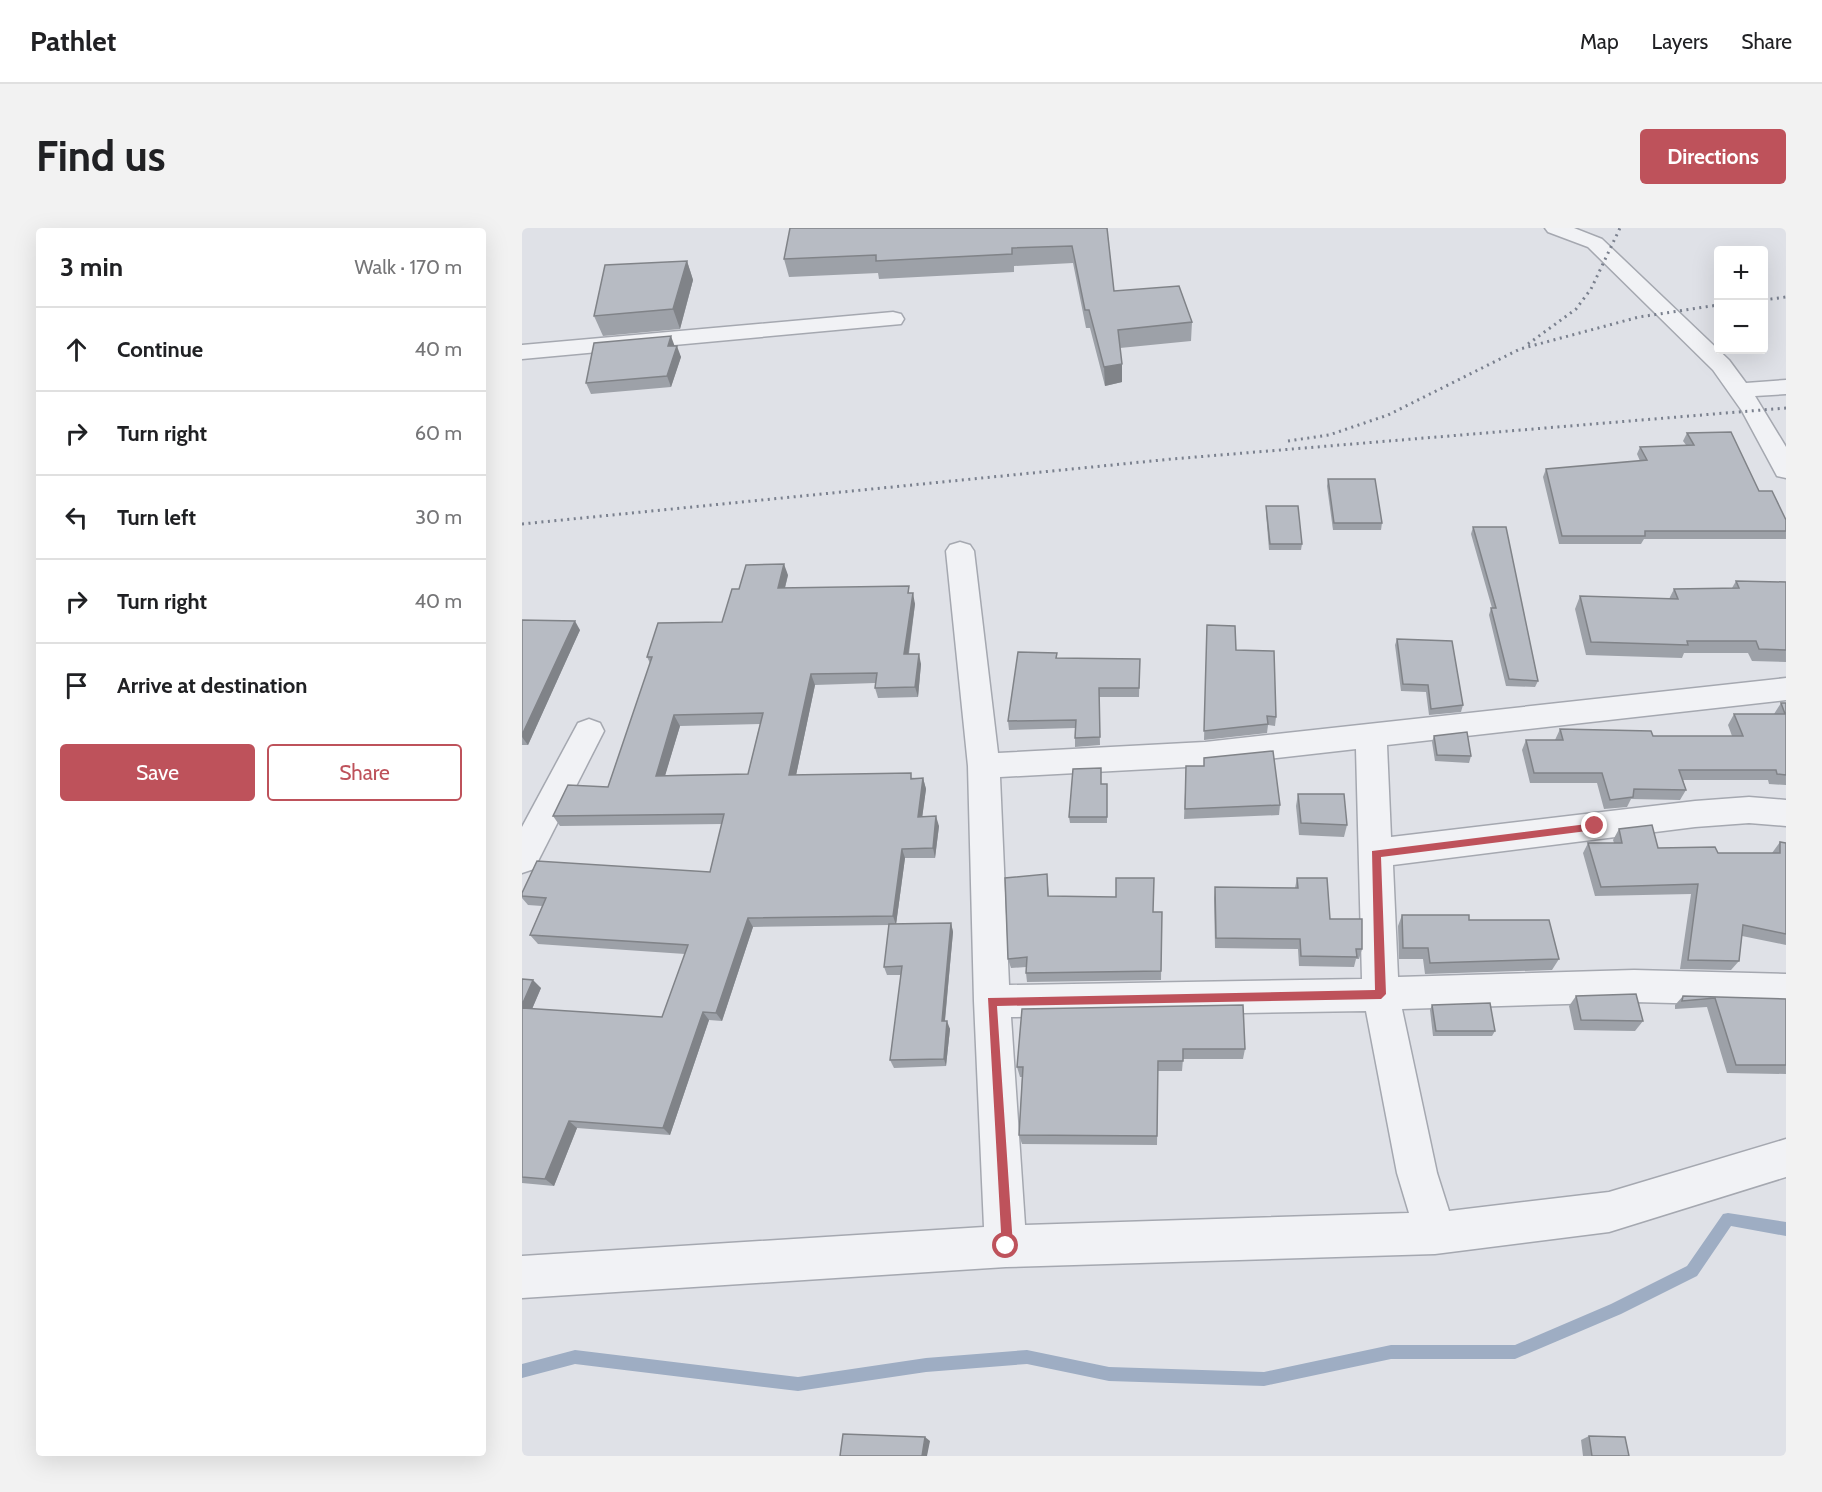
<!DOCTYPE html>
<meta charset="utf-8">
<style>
:root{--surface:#fff;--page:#f2f2f2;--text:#202124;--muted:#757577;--line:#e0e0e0;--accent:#be525b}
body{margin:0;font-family:Cabin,sans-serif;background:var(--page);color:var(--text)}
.controls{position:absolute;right:18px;top:18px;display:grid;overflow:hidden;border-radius:6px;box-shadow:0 6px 24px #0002}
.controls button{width:54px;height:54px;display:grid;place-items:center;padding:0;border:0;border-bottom:2px solid var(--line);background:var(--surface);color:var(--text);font:30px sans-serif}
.stop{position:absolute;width:18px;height:18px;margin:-14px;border:4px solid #be525b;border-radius:50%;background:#fff}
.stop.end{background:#be525b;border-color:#fff;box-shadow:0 2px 6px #0008}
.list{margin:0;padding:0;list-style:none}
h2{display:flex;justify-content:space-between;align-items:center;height:78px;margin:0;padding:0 24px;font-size:26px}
h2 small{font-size:20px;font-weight:400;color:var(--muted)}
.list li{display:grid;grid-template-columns:39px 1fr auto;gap:18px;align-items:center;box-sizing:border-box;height:84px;padding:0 24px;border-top:2px solid var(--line)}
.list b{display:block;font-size:22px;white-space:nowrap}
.list em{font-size:20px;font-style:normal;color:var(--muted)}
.actions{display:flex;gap:12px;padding:18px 24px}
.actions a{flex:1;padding:14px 0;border:2px solid var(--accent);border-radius:6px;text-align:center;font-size:21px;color:var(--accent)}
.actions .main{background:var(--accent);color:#fff}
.icon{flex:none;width:33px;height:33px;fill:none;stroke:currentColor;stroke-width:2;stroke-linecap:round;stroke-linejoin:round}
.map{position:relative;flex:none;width:1264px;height:1228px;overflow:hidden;border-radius:6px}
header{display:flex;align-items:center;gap:36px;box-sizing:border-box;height:84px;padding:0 30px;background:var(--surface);border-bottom:2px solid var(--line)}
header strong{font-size:28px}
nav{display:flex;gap:33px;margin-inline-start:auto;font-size:21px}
.intro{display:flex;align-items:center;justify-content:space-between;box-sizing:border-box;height:144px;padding:0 36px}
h1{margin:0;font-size:42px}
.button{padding:15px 27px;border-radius:6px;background:var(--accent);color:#fff;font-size:21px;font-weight:700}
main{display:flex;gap:36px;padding:0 36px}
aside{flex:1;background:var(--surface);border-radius:6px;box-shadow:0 6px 24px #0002}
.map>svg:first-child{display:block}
</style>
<header>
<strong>Pathlet</strong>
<nav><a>Map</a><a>Layers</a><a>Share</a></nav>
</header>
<div class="intro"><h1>Find us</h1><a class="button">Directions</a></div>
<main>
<aside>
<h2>3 min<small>Walk · 170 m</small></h2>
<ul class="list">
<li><svg class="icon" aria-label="ahead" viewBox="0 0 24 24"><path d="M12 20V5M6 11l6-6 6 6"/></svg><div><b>Continue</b></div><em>40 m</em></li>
<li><svg class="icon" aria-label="right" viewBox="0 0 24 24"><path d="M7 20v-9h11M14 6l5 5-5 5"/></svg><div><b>Turn right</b></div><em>60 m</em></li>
<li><svg class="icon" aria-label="left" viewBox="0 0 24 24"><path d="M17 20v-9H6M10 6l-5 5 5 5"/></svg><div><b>Turn left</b></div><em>30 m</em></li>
<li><svg class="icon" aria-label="right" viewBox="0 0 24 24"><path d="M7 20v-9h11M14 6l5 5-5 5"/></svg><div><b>Turn right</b></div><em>40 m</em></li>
<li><svg class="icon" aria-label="arrive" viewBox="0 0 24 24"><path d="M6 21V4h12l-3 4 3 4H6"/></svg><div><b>Arrive at destination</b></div></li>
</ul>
<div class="actions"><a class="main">Save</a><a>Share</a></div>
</aside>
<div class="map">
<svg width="1264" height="1228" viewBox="0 0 1264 1228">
<rect width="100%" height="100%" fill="#dfe1e7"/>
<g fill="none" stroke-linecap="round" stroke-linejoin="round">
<path fill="#9eadc3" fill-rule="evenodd" d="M1206,985l58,9v14l-55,-10 -34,50 -76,38 -106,45h-124l-127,27 -155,-5 -82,-17 -101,8 -128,19 -223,-27 -53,14v-14l53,-14 223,27 128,-19 101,-8 82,17 155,5 127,-27h124l96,-41 76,-38 36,-52z"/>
<g stroke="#a5a8b0" stroke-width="3">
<g id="minor">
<path d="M1023,0h29l28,11 127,121 17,23 40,-3v14l-31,2 31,51v31l-9,-2 -35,-65 -29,-41 -125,-123 -40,-15z"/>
<path d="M371,84l8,2 3,5 -3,5 -379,35v-14z"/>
<path d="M438,314l10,3 4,6 24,202 207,-11 581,-64v22l-399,45 4,92 304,-36 54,-4 37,3v26l-37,-3 -54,4 -302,38 5,112 236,-7 152,4v32l-152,-4 -232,7 35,164 12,38 160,-19 177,-53v38l-177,55 -174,22 -429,13 -484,31v-42l462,-29 -10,-226 -6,-235 -22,-215 4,-6zM834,521l6,230 -353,6 -9,-208 205,-11zM844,783l31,162 12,40 -384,12 -14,-208z"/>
<path d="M67,491l11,4 4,8 -70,138 -12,4v-46l56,-104z"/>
</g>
</g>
<use href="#minor" fill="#f1f2f5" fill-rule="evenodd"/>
<g stroke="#7a808e" stroke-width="3" stroke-dasharray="2 4.5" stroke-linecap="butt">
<path d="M1242,72l22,-3"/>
<path d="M1006,116l48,-35 15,-20 29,-61"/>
<path d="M766,213l41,-6 59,-20 132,-66 119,-32 79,-12"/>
<path d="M0,296l650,-65 614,-51"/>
</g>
</g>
<g fill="#9da1a8" fill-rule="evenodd">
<path d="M585,0l7,63 78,31 -1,19 -71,7 2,34 -17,4 -15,-58h-4l-13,-65 -59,3v6l-135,7 -1,-6 -89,4 -5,-18z"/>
<path d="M165,33l6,19 -13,49 -77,7 -9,-20z"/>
<path d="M153,118l6,11 -10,30 -80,7 -5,-11z"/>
<path d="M1165,205l72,58 27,29v19h-142l-3,5h-82l-16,-67 3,-8 94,-8 -3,-7 3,-7 46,-2 -3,-4z"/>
<path d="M806,251l54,44 -1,7h-48l-6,-44z"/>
<path d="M744,278l36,38 -1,6h-32l-3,-37z"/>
<path d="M951,299l65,154 -3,6 -29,-1 -17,-71 2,-7h1l-21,-74z"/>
<path d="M266,347l-3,13 125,5 5,11 -6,50 12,10 -3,33 -40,1 -3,-10v-5l-60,2 -19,90 127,3 3,11 -4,28 17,9 -4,32h-30l-9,66 55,-1 2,9 -8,89 5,8 -4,37 -52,2 -4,-8 11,-85h-14l-3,-8 5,-42 -136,2 -31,94 -13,-1 -39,115 -93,-7 -23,58 -32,-3v-204l19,9 -9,21 130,8 23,-63 -147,-10 -8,-9 12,-29 -14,-1 -6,-7v-2l188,-24 12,-48 -162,2 -7,-10 55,-29 42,-124 -3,-6 75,-35 17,-33zM238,496l-12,50 -83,1 15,-49z"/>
<path d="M1214,353l50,1v80l-34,-1 -4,-8h-64l-2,5 -96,-3 -11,-46 5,-13 89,3 5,-10 58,-1z"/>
<path d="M0,392l58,10 -52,115h-6z"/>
<path d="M685,397l29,25 40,67 -1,9 -7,-1 -1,8 -63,7z"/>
<path d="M875,411l66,66 -2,7 -32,3 -3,-23 -25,-1 -6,-46z"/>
<path d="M535,425v5l83,1 -1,38h-40l1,48 -25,2v-19l-66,2 -1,-9z"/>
<path d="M1259,475h5v82l-17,-1 -1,-4h-85l3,10 -6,10 -49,-1 -4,8 -23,2 -7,-26h-67l-8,-33 4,-10h29l5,-11 93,7h79l-4,-11 6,-11h40z"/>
<path d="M912,508l37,20 -2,7 -34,-2 -3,-19z"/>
<path d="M664,538l94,39 -1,10 -95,4z"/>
<path d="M579,556h6v39h-37l-1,-6z"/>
<path d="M776,566l49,31 -3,12 -45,-2 -3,-29z"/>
<path d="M1097,601l39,19 60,5h54l8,-11 6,1v102l-44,-9 -3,25 -8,9 -51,-1 11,-75 -96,2 -12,-43 5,-10h26l-1,-3z"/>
<path d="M775,650l33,41 32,30 -3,10h-3l-2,8 -55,-1 -1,-17 -83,-1 -1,-50 1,-11 80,1z"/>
<path d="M526,657l1,11 104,16h9l-1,68 -134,2 -1,-9v-6l-15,1 -3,-9z"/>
<path d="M880,687l67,5 90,39 -7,11 -127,4 -2,-15h-24l-1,-33z"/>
<path d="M1054,768l67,25 -8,10 -61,-1 -5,-24z"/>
<path d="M1161,768l103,3v75l-59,-1 -20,-66 -32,2v-4z"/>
<path d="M910,777l63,26 -3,5h-59l-3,-26z"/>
<path d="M500,781l223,40 -2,10h-60l-1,12h-24l-1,74 -135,-1 -3,-9 3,-58h-2l-3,-10z"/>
<path d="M1067,1208l40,20h-46l-2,-16z"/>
</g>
<g fill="#808388">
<path d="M165,33l6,19 -13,49 -7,-20z"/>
<path d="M149,108l4,11 -7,-1z"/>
<path d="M155,118l4,11 -10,30 -4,-11z"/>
<path d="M600,136v18l-17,4 -1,-19z"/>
<path d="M262,336l4,11 -6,24 -4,-11z"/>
<path d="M391,365l2,11 -8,60 -3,-10z"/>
<path d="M53,393l5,9 -52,115 -6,-8v-2z"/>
<path d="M397,426l2,10 -3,33 -3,-10z"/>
<path d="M289,446l4,11 -21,100 -5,-10z"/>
<path d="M152,487l6,11 -18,60 -6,-10z"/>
<path d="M401,550l3,11 -5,37 -3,-9z"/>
<path d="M414,588l3,10 -4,32 -2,-10z"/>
<path d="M380,621l3,9 -9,67 -3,-9z"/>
<path d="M226,690l5,9 -31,94 -6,-8z"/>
<path d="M429,695l2,9 -9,97 -2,-8z"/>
<path d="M11,752l8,8 -12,28 -7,-7v-4z"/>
<path d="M181,784l6,8 -39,115 -7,-7z"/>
<path d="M425,793l3,8 -4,37 -2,-7z"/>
<path d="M47,893l8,7 -23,58 -9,-7z"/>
<path d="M403,1209l5,4 -3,15h-5z"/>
</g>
<g fill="#b7bbc3" stroke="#808388" stroke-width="1.5" fill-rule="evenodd">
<path d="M268,0h317l7,63 65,-5 13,36 -74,8 4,34 -18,3 -15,-57h-4l-13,-64 -60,2v6l-136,7v-6l-92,4z"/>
<path d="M165,33l-14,48 -79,7 11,-51z"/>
<path d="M149,108l-3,10h9l-10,30 -81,7 8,-40z"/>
<path d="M1209,204l28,59h13l14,29v11h-141v5h-83l-16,-67 101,-9 -7,-13 54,-2 -7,-12z"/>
<path d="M806,251h47l7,44h-48z"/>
<path d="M744,278h32l4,38h-32z"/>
<path d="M951,299h33l32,154 -29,-2 -18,-71h5z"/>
<path d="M262,336l-6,24 131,-2 -1,7h5l-9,61h15l-4,33 -40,1 2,-15 -66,1 -22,101 122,-2v6l12,-1 -5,39 18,-1 -3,32 -31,1 -9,67 -145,2 -32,95 -13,-1 -40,116 -94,-7 -24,58 -23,-2v-169l140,9 26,-72 -158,-10 16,-37 -24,-2v-3l15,-32 173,11 14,-58 -171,2 15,-31 40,2 44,-130h-5l11,-34 64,-1 10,-33h7l7,-24zM241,485l-15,61 -92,2 18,-61z"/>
<path d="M1214,353l50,1v68l-27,-1 -3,-8h-69l1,4 -97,-3 -11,-46 98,3 -4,-10 65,-1z"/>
<path d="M0,392l53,1 -53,114z"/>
<path d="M685,397l28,1 1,24 38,1 2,66 -9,-1 1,8 -64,7z"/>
<path d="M875,411l55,2 11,64 -32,4 -3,-24 -25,-1z"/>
<path d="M496,424l39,1 -1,5 84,1 -1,29h-40l1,49 -25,1 1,-18 -68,1z"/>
<path d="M1259,475h5v72l-9,-1 -1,-4h-97l7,20 -52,-1 -1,8 -23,3 -8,-27h-68l-8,-33h37l-3,-11 91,2 2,5h90l-9,-22h51z"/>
<path d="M945,504l4,24 -34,-1 -3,-19z"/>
<path d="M751,523l7,54 -95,4 1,-43h18v-8z"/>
<path d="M579,540v16h6v33h-38l4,-48z"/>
<path d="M776,566h46l3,31 -46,-2z"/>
<path d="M1130,597l6,23 57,-1 3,6h62v-11l6,1v91l-43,-9 -4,36 -51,-1 10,-76 -97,3 -13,-44h34l-3,-14z"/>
<path d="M525,646l1,22 68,1v-19h38l-1,34h9l-1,59 -135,2 1,-16 -19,2 -3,-81z"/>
<path d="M775,650h30l3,41h32v30h-6l1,8 -56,-1 -1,-17 -84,-1 -1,-51 83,1z"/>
<path d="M880,687h67v5h80l10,39 -129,4 -2,-15h-25z"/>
<path d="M429,695l-9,98h5l-3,38 -54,1 12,-94 -18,1 5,-43z"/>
<path d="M0,751l11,1 -11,25z"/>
<path d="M1114,766l7,27 -62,-1 -5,-24z"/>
<path d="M1161,768l103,3v66h-50l-21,-67 -33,3z"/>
<path d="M968,775l5,28h-59l-4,-26z"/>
<path d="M721,777l2,44h-62v12h-25l-1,75 -138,-1 4,-68h-6l5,-58z"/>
<path d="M321,1206l82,3 -3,19h-82z"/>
<path d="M1067,1208l36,1 4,19h-37z"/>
</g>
<path fill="#be525b" d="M1073,595l5,3 -5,4 -214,27 5,137 -5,5 -384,7 16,240 -7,6 -4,-2 -14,-252 387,-8 -3,-139z"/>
</svg>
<div class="controls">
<button>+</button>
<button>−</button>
</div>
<div class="stop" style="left:484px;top:1018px"></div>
<div class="stop end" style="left:1073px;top:598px"></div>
</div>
</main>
